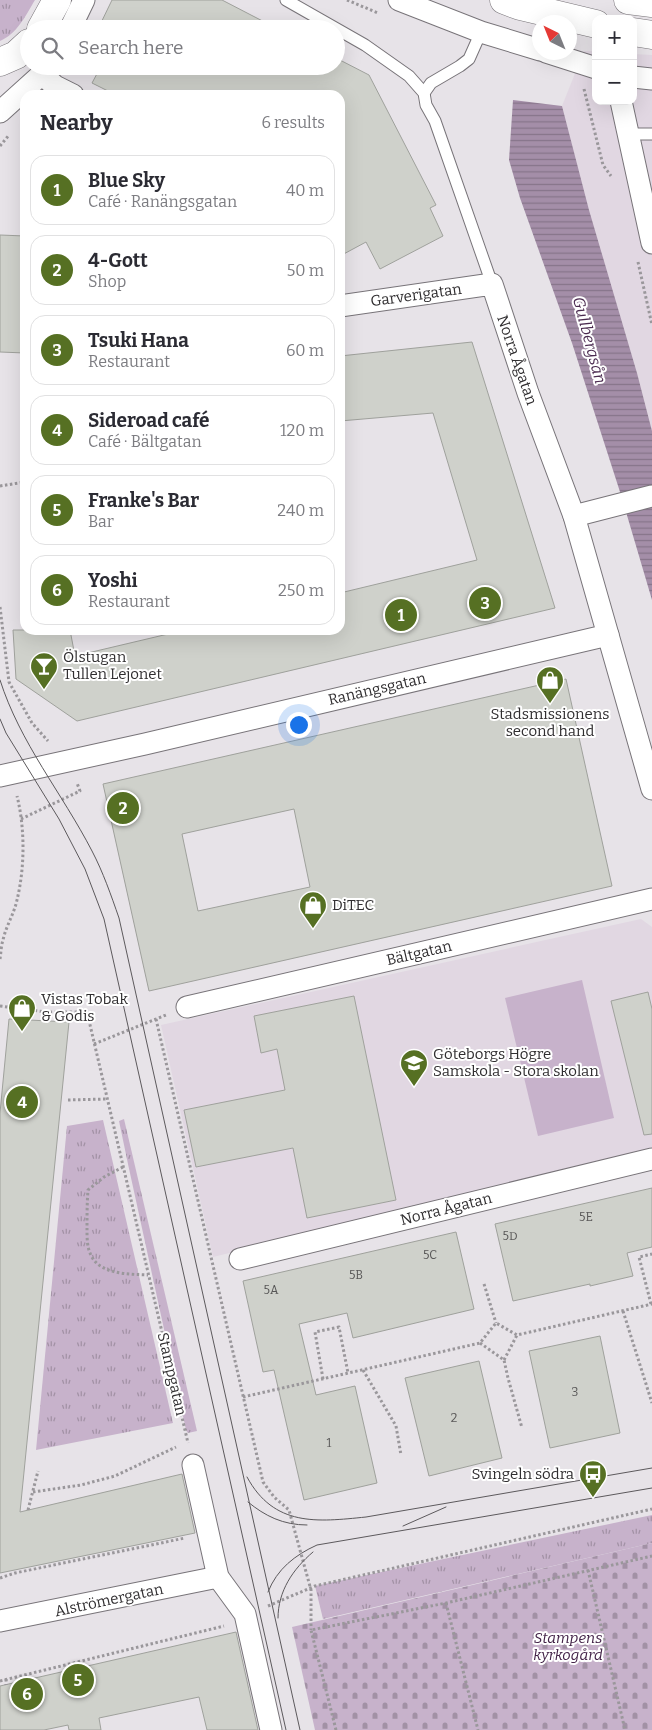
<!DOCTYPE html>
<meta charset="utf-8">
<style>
:root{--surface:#fff;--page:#f7f7f7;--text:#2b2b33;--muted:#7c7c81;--line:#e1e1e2;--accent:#567023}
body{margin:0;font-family:Bitter,serif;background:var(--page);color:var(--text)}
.controls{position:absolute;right:15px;top:15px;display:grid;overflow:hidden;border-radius:10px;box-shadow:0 5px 20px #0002}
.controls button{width:45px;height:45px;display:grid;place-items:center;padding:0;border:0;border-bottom:1px solid var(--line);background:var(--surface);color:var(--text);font:25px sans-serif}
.compass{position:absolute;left:532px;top:15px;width:45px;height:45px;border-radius:50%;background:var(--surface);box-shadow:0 5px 20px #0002;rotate:317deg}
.you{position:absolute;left:298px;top:724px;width:18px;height:18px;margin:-12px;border:4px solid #fff;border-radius:50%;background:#1a73e8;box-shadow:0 0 0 8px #1a73e833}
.badge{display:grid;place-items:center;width:32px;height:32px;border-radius:50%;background:var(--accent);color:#fff;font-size:16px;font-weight:700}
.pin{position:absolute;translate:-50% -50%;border:2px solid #fff;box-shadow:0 1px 5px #0006}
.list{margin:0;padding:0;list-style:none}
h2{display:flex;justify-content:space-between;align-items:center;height:65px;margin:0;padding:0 20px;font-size:21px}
h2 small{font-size:16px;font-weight:400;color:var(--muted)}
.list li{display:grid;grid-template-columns:32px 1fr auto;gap:15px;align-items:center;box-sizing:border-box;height:70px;margin:0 10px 10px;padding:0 10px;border:1px solid var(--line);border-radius:15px}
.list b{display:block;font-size:19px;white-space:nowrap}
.list p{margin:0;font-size:16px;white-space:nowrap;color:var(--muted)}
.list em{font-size:16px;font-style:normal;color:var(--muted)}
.icon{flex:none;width:28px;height:28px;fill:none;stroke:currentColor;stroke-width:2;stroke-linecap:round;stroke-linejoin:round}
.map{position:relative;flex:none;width:652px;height:1730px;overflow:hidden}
.search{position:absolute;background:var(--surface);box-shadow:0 5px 20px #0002;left:20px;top:20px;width:325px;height:55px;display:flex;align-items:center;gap:12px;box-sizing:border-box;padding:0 18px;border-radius:28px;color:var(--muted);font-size:19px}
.panel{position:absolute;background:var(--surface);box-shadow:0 5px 20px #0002;left:20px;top:90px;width:325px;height:545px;border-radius:15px}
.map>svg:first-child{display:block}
</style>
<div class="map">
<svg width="652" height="1730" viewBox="0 0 652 1730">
<defs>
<pattern id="grass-tufts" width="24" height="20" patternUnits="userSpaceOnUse" patternTransform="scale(1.25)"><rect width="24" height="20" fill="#c7b2cb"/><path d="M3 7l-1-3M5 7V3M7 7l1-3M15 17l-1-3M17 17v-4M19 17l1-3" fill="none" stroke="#a291a5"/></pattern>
<pattern id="cemetery-stones" width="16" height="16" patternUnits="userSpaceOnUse" patternTransform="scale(1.25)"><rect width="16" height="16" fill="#c7b2cb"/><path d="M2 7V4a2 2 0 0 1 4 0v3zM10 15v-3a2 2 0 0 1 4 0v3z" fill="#a291a5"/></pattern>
<pattern id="water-rules" width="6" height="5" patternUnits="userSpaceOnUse" patternTransform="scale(1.25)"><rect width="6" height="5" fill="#a48ea8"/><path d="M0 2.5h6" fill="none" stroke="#867489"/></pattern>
</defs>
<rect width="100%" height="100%" fill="#e7e3e8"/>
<g fill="#e1d7e2">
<path d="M584,51h12v50h37v-47l19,1v376l-15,-58 -48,-163 -27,-104z"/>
<path d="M641,919l11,8v223l-439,107 -52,-232z"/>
</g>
<g fill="url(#grass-tufts)">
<path d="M0,0h35c-9,15 -18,34 -35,41z"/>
<path d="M124,1119l73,312 -9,2 -2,-3 -58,-266 -9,-43z"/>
<path d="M103,1120l70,303 -137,27 31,-324z"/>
<path d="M652,1515v28l-329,76 -8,-33z"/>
</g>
<path fill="url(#cemetery-stones)" d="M652,1543v187h-337l-23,-103z"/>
<path fill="#c7b2cb" d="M582,980l32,138 -76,18 -33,-138z"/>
<path fill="url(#water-rules)" d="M513,100l49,6 27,104 48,163 15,58v169l-31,-105 -49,-152 -52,-145 -11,-38z"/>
<g fill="#cfd1cb" stroke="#9fa19c" fill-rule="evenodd">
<path d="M112,0h110l56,29h-180z"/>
<path d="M336,58l33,17 67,130 -6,3 13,28 -63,33 -14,-27 -26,14v-161h-224l-24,-12 7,-13 -7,-4h244z"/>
<path d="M0,235l25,1v117l-25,-1z"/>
<path d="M472,342l83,266 -478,113 -61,-42 -3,-49h57l5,26 110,-26h155v-37l137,-33 -44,-147 -93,8v-65z"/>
<path d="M566,679l46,207 -463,105 -46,-207zM294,809l16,78 -112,24 -16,-77z"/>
<path d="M648,992l4,17v125l-8,1 -33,-134z"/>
<path d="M354,996l42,204 -89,18 -14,-70 -97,19 -12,-57 101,-20 -8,-41 -16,4 -7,-37z"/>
<path d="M9,1019l60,3 -49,490 162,-38 13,59 -195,40v-460z"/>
<path d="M652,1188v59l-25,6 6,23 -43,10v-2l-77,17 -18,-77z"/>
<path d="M456,1232l18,77 -121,29 -6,-25 -48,11 17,71 39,-9 22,97 -73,17 -30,-130 -11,2 -20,-91z"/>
<path d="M600,1336l20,97 -70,15 -21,-97z"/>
<path d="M479,1361l23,97 -73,18 -24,-98z"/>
<path d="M236,1632l22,98h-51l-8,-33 -100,21 2,12h-32l-1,-5 -24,5h-44v-44z"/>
</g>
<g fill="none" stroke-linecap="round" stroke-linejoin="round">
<g stroke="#787479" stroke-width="13">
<g id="lane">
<path d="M286,0l79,45 44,31 15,17 2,12 9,16 57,163"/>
<path d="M424,93l7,-10 29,-17 9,-7 12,-27"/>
<path d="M627,134h25"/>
</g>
</g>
<g stroke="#787479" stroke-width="23">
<g id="street">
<path d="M399,0l82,32 59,18"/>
<path d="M70,29l14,-29"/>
<path d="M546,52l50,16"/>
<path d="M42,74l13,12 18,9"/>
<path d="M633,77l19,2"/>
<path d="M621,101l31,142"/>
<path d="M0,112l42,-38 7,-8"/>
<path d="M340,306l152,-22 36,109 46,123 78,273"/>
<path d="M574,516l78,-20"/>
<path d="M0,776l145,-32 463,-109"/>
<path d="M187,1007l465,-108"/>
<path d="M240,1259l412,-100"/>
<path d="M193,1465l25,112 27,37 26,116"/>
<path d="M0,1621l218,-44"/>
</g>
</g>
<g stroke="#787479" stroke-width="29">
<g id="highway">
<path d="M504,0l16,6 76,18"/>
<path d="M628,0l24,3"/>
<path d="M41,29l16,-29"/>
<path d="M633,32l19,3"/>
<path d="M0,62l16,-7 13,-12"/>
</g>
</g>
<g stroke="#9a979b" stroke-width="3" stroke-dasharray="2.5 2.5" stroke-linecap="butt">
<path d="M347,0l31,13"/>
<path d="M584,89l19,76 8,11"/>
<path d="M0,146l9,-11"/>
<path d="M638,262l14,63"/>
<path d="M0,486l25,-4"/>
<path d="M0,607l9,75 23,41 16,18"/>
<path d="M21,819l59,-28 -3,-8"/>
<path d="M0,959c1,-6 1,-13 3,-19 3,-14 11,-26 14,-40 8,-33 8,-72 0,-104"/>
<path d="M0,1006l46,6h41l101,431"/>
<path d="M156,1019l107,463 11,15 15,13 22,80v40"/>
<path d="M94,1044l72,-29"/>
<path d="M68,1100l39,-1"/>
<path d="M123,1167l-19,10 -16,13c-1,13 -1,26 -1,39 0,8 0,17 3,24 8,22 39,21 58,22"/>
<path d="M484,1284l12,39"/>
<path d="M651,1304l-12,-47 13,-3"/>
<path d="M623,1311l29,92"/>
<path d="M480,1343l24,17 4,18 14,50"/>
<path d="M504,1360l13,-25"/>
<path d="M363,1370l33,56 5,29"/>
<path d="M323,1379l-8,-47 24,-5 9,46"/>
<path d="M243,1397l237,-54 16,-20 21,12 135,-31"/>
<path d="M33,1492l48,-7 34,-9 61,-29"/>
<path d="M28,1510l10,-39"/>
<path d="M588,1570l37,160"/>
<path d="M0,1578l15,-5 170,-35"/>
<path d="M446,1603l32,127"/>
<path d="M268,1606l47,-20 337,-77"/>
<path d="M6,1679v6"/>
<path d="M0,1681l224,-55"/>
<path d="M336,1730l-25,-100 135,-27 206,-47"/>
</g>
<use href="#lane" stroke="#fff" stroke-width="11"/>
<use href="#street" stroke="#fff" stroke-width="21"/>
<use href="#highway" stroke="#fff" stroke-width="28"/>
<g stroke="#5c595c" stroke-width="1">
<path d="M0,680c20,63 62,113 92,171 11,21 19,44 27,67l181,812"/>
<path d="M0,719l6,14 53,86 26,50 19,50 182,811"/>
<path d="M247,1477c27,50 70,45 119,40l286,-49"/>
<path d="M248,1502c17,14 35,23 59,23"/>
<path d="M403,1526l43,-19"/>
<path d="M268,1592c9,-23 27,-37 49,-47l335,-57"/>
<path d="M278,1618c0,-27 15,-49 35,-66"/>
</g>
</g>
<defs>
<g id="bar-pin" transform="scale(1.4375)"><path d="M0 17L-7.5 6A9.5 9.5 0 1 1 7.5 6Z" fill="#567023" stroke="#fff"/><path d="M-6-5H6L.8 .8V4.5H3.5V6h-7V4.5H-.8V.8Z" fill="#fff"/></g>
<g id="shop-pin" transform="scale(1.4375)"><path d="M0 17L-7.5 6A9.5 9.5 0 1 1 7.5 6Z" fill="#567023" stroke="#fff"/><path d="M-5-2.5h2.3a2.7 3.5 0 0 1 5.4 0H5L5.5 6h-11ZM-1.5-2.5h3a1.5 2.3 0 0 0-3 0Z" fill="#fff"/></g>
<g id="school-pin" transform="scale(1.4375)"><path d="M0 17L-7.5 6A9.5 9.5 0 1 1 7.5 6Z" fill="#567023" stroke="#fff"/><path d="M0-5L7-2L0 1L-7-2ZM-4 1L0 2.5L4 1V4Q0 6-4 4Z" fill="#fff"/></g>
<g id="bus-pin" transform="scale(1.4375)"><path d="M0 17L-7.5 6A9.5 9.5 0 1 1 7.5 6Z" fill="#567023" stroke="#fff"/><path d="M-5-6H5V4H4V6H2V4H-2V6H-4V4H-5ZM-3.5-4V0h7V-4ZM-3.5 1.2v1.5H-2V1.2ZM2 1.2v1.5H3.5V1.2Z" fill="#fff"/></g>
</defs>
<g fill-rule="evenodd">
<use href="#bar-pin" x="44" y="666"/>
<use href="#shop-pin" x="550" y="680"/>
<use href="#shop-pin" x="313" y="905"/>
<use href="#shop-pin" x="22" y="1008"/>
<use href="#school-pin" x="414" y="1063"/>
<use href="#bus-pin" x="593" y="1474"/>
</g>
<g text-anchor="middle" stroke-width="4" stroke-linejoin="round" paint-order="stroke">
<g font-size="12" fill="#585757">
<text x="586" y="1221">5E</text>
<text x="510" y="1240">5D</text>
<text x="430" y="1259">5C</text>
<text x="356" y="1279">5B</text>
<text x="271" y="1294">5A</text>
<text x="575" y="1396">3</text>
<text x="454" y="1422">2</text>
<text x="329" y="1447">1</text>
</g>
<g font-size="15" fill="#302e30" stroke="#fff">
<text transform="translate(416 295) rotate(-8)" y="5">Garverigatan</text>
<text transform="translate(517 360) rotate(71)" y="5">Norra Ågatan</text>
<text transform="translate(377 689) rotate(-13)" y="5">Ranängsgatan</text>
<text transform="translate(419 953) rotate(-13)" y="5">Bältgatan</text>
<text transform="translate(446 1209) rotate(-14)" y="5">Norra Ågatan</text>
<text transform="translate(172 1374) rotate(77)" y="5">Stampgatan</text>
<text transform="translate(109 1600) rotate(-12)" y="5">Alströmergatan</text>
</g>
<g font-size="15" fill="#302e30" stroke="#fff" text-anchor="start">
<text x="63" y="662">Ölstugan<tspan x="63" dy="17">Tullen Lejonet</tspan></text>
<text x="550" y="719" text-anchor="middle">Stadsmissionens<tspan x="550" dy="17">second hand</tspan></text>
<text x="332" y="910">DiTEC</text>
<text x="41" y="1004">Vistas Tobak<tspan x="41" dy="17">&amp; Godis</tspan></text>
<text x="433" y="1059">Göteborgs Högre<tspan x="433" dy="17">Samskola - Stora skolan</tspan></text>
<text x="574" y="1479" text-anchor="end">Svingeln södra</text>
</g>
<g font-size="15" font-style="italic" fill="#432348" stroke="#fff">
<text x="568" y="1643">Stampens<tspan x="568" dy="17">kyrkogård</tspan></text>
</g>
<g font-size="16" font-style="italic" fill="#4a2a4f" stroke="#fff">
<text transform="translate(590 340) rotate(75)" y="6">Gullbergsån</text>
</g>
</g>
</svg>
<div class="controls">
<button>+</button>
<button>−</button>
</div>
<svg class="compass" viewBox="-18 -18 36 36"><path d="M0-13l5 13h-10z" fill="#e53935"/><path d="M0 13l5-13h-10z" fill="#7c7c81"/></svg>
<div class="you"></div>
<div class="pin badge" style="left:401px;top:615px">1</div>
<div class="pin badge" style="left:123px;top:808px">2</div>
<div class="pin badge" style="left:485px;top:603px">3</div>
<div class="pin badge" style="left:22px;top:1102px">4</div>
<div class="pin badge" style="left:78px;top:1680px">5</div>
<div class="pin badge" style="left:27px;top:1694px">6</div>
<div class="search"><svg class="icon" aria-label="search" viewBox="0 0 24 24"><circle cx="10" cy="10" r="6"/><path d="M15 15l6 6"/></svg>Search here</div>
<section class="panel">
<h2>Nearby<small>6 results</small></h2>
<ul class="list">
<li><span class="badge">1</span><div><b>Blue Sky</b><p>Café · Ranängsgatan</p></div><em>40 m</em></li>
<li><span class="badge">2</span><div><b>4-Gott</b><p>Shop</p></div><em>50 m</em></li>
<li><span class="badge">3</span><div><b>Tsuki Hana</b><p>Restaurant</p></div><em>60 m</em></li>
<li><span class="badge">4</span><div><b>Sideroad café</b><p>Café · Bältgatan</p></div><em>120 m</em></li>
<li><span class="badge">5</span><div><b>Franke's Bar</b><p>Bar</p></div><em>240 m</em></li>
<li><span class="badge">6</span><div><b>Yoshi</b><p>Restaurant</p></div><em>250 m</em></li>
</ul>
</section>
</div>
